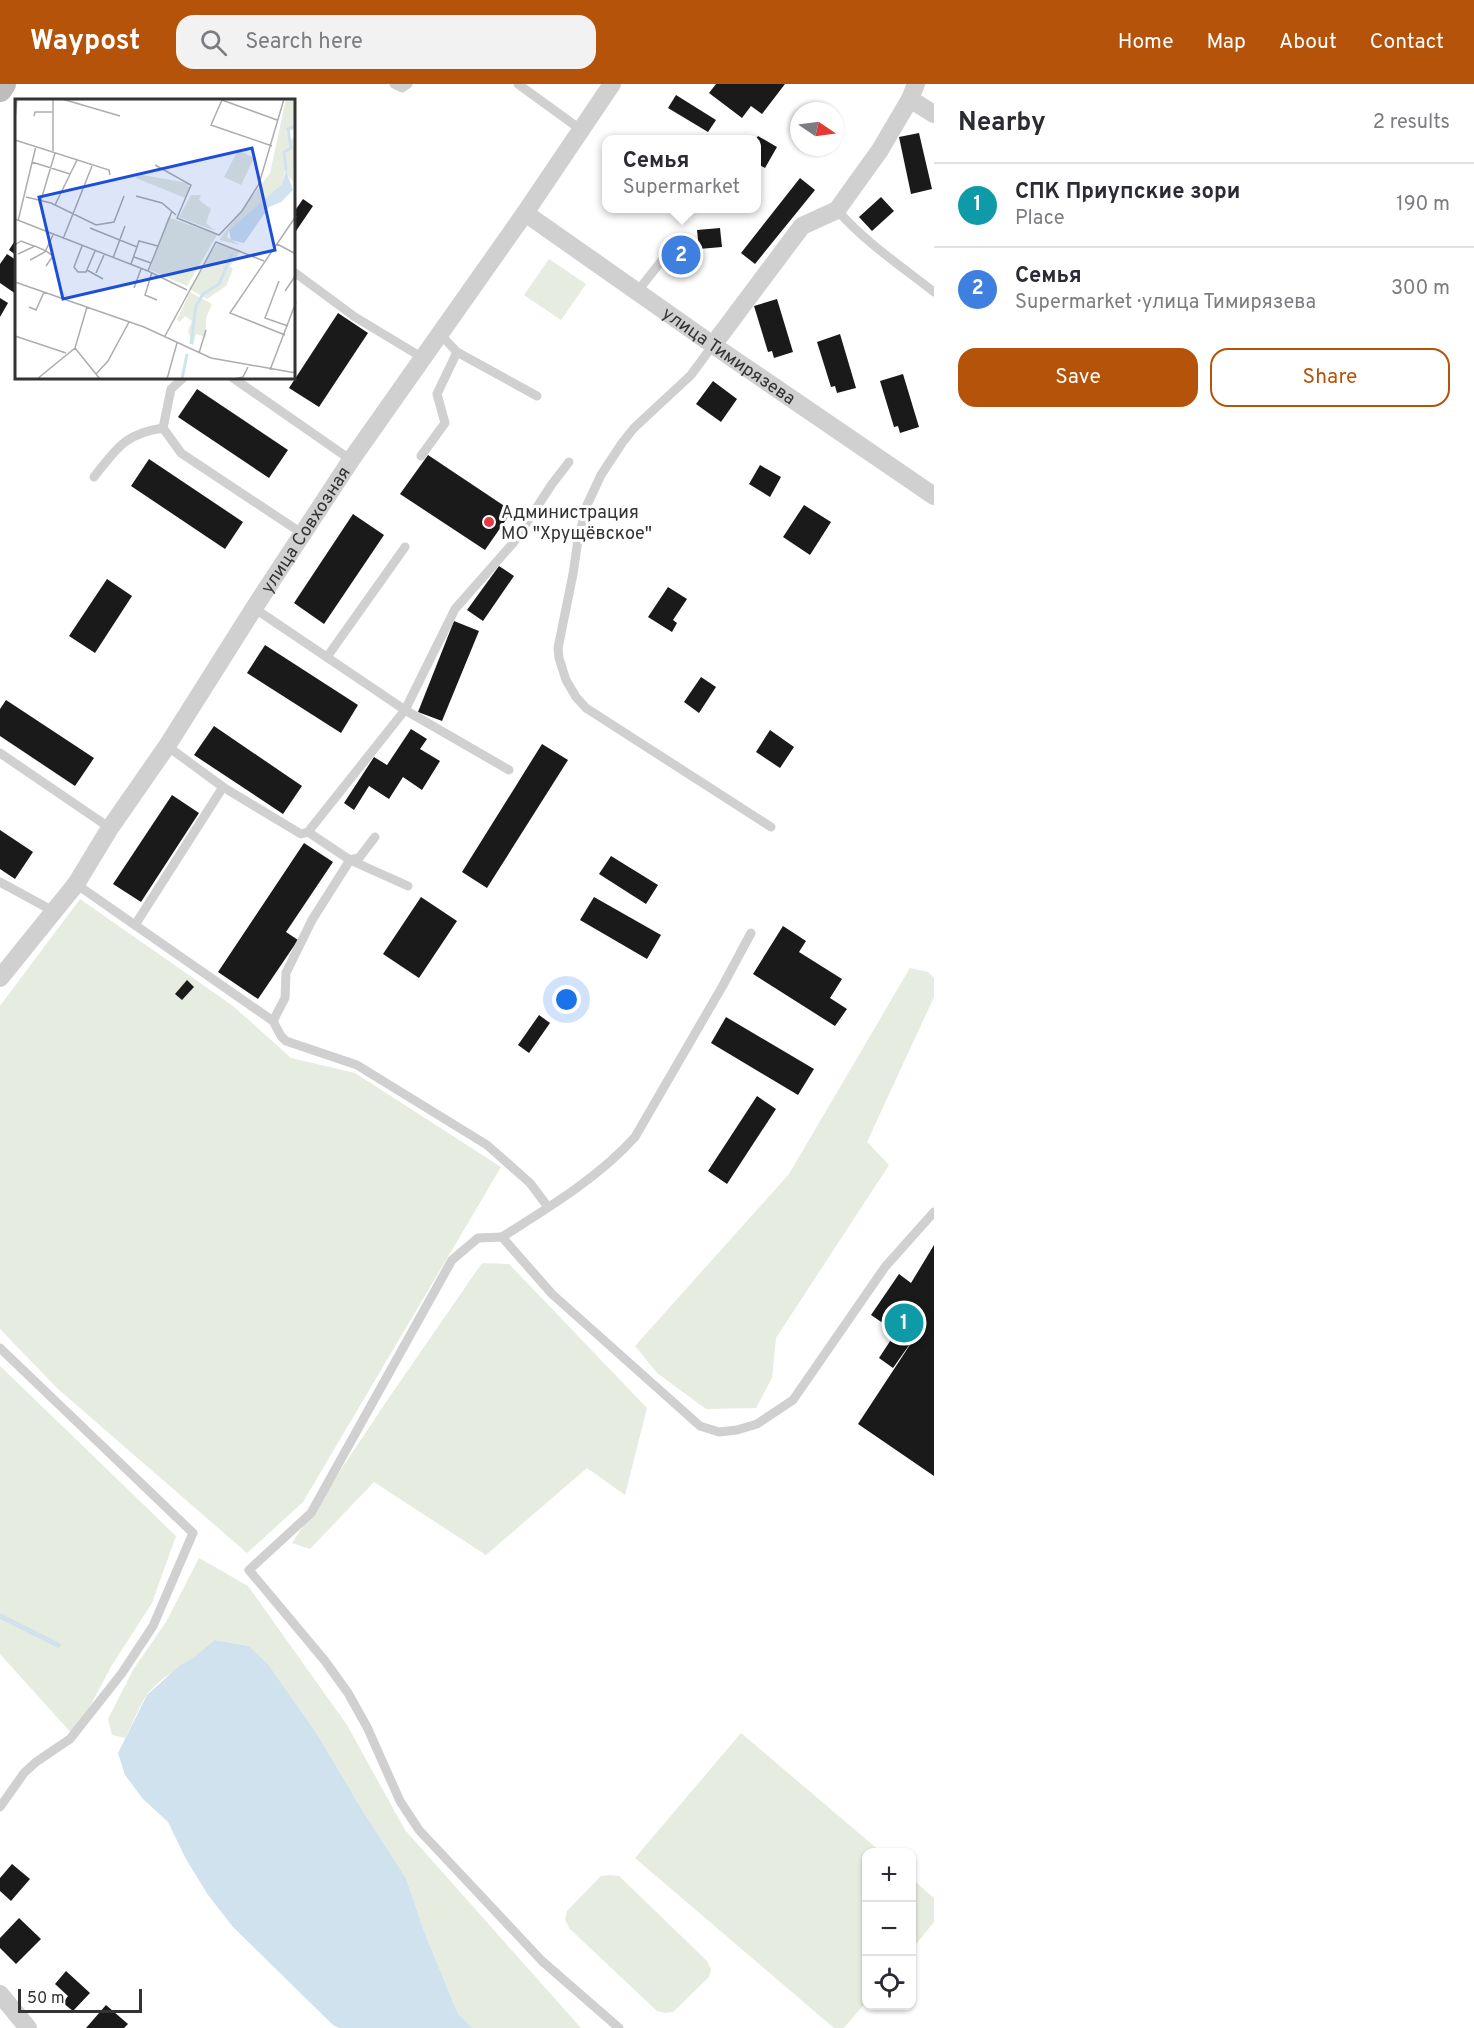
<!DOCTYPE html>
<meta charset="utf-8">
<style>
:root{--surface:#fff;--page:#f2f2f3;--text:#2b2b33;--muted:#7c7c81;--line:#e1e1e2;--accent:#b45309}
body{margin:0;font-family:Overpass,sans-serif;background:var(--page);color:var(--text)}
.controls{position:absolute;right:18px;bottom:18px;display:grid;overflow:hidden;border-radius:12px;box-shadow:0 2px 4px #0004}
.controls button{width:54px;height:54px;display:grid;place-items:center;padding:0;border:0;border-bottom:2px solid var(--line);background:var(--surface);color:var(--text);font:30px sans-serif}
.compass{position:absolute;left:790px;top:18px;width:54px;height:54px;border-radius:50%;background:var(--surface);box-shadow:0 2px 4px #0004;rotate:103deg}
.scale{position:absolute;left:18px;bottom:15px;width:124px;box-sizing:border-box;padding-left:6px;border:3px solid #333;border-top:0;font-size:16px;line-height:21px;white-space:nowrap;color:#333;-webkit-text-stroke:4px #fff;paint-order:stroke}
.you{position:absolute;left:567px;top:916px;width:21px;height:21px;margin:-15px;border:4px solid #fff;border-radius:50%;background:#1a73e8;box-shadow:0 0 0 9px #1a73e833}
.badge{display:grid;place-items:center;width:39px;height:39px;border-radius:50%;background:var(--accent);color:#fff;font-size:20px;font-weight:700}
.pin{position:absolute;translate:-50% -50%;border:3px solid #fff;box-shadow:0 2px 6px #0006}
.popup{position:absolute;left:602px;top:51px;width:159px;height:78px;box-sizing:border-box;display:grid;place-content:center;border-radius:12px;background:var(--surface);filter:drop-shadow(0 2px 4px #0005);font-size:20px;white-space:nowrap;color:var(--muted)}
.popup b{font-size:22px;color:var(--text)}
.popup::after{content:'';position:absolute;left:50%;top:100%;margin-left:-12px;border:12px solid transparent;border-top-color:var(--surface)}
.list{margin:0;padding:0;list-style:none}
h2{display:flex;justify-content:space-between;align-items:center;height:78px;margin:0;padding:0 24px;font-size:26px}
h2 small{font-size:20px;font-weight:400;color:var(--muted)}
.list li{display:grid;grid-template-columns:39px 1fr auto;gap:18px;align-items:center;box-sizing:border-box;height:84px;padding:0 24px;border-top:2px solid var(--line)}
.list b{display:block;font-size:22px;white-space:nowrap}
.list p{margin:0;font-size:20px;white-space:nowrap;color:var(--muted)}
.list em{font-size:20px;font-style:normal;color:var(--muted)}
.actions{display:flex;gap:12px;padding:18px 24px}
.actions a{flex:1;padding:14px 0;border:2px solid var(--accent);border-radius:18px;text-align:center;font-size:21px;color:var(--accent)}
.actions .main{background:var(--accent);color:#fff}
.icon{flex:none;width:33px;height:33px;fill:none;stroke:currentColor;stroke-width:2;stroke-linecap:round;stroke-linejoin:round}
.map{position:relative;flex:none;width:934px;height:1944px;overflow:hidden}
header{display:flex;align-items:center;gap:36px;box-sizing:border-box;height:84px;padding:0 30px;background:var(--accent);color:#fff}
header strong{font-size:28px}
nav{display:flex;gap:33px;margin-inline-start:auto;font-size:21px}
.search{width:420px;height:54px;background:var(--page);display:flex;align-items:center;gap:15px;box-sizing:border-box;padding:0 21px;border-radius:18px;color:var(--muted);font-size:22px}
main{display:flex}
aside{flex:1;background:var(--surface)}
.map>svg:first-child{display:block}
</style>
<header>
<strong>Waypost</strong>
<div class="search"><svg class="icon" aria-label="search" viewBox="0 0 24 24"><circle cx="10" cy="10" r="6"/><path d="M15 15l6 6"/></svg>Search here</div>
<nav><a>Home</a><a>Map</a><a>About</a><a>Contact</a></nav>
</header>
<main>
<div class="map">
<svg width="934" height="1944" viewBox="0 0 934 1944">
<rect width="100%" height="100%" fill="#fff"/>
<g fill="#e6ecdf">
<path d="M549,175l37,25 -25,36 -37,-25z"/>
<path d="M80,815l153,107 58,52 64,15 146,94 -198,335 -56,51 -189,-164 -58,-60v-323z"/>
<path d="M910,884l18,4 6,6v19l-67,145 22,23 -113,173 -4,40 -16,30 -50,1 -49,-36 -22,-27 154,-172z"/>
<path d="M482,1179l27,1 138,144 -22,87 -38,-27 -101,87 -112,-73 -64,67 -18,-6 92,-138z"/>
<path d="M0,1282l176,170 -24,67 -40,62 -38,71 -74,-82z"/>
<path d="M199,1474l49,28 99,139 58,105 176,198h-108l-15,-14 -34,-83 -18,-53 -42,-65 -47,-79 -49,-70 -19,-18 -33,-6c-20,20 -53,33 -70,56 -8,13 -14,29 -21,42l-13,-3 -4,-16 25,-49 33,-48z"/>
<path d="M741,1649l140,119h-15v150l-22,26h-10l-199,-170z"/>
<path d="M610,1791l9,1 88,85 4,9 -2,7 -36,35 -8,1 -8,-2 -88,-83 -4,-9 2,-8 34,-35z"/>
<path d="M912,1795l22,19v24l-22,27z"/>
</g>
<path fill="#cfe2ee" d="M215,1556l34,6 19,18 49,70 47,79 42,65 18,53 34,83 15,14h-134l-6,-3 -100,-98 -25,-32 -22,-36 -18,-37 -25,-23 -18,-24 -7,-22 29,-58 32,-29 14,-8z"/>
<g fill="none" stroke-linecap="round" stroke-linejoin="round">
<path stroke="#cfe2ee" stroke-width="5" d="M0,1532l58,29"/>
</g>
<g fill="#1a1a1a">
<path d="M716,0h69l-23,30 -11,-8 -9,12 -33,-25z"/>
<path d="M676,11l40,25 -8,12 -40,-24z"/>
<path d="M919,49l13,56 -21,5 -12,-57z"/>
<path d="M758,52l19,11 -12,21 -9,-5v-24z"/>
<path d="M800,94l15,12 -60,74 -14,-11z"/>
<path d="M881,113l13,14 -22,20 -13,-14z"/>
<path d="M303,115l10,7 -19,28v-22z"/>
<path d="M720,144l2,19 -23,2 -2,-19z"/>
<path d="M16,155v16l-7,-5z"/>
<path d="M689,155l4,29 -20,3 -4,-30z"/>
<path d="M7,170l9,6v34l-16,-11v-19z"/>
<path d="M0,214l8,5 -8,14z"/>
<path d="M777,215l16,53 -19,6 -2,-7 -4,1 -14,-46z"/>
<path d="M338,229l30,20 -49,74 -30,-19z"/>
<path d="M840,250l16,54 -19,5 -2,-7 -4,1 -14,-45z"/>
<path d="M903,290l16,53 -19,6 -2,-7 -4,1 -14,-46z"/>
<path d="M713,297l24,18 -16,23 -25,-18z"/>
<path d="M197,305l91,61 -19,28 -91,-61z"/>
<path d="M428,371l84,56 -27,39 -85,-56z"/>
<path d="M149,375l94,63 -18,27 -94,-63z"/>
<path d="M760,381l21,12 -11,20 -21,-13z"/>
<path d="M804,421l27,17 -21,33 -27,-18z"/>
<path d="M353,430l31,21 -60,89 -30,-21z"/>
<path d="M499,482l15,10 -31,45 -16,-11z"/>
<path d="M107,495l25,17 -37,57 -26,-17z"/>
<path d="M668,503l19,12 -14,21 4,3 -5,9 -24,-15z"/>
<path d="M454,537l25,10 -37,90 -24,-9z"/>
<path d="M265,561l93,60 -17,28 -94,-60z"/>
<path d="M701,593l15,10 -17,26 -15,-11z"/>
<path d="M6,616l88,58 -19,28 -75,-50v-27z"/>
<path d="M214,642l88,60 -19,28 -89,-59z"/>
<path d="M411,645l16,10 -7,10 20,12 -18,29 -19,-13 -14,22 -20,-13 -15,24 -10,-7 30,-46 13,8z"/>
<path d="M770,646l24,17 -14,21 -24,-16z"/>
<path d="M542,660l26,16 -81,128 -25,-16z"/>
<path d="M172,711l27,18 -58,89 -28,-18z"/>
<path d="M0,746l33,22 -18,27 -15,-10z"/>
<path d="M304,759l29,19 -47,70 12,8 -40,59 -40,-27z"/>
<path d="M611,772l47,29 -12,19 -47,-30z"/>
<path d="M421,813l36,24 -38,57 -36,-24z"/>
<path d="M594,813l67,38 -14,24 -67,-39z"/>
<path d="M783,842l23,15 -7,11 43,27 -12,19 17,11 -12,17 -82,-52z"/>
<path d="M187,896l7,7 -12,13 -7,-6z"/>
<path d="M539,931l11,8 -21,30 -11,-8z"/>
<path d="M726,933l88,52 -16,26 -87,-52z"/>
<path d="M757,1012l19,13 -49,75 -19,-13z"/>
<path d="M934,1161v231l-76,-52 61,-93 -26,37 -14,-10 17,-26 -25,-17 28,-41 12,9z"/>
<path d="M12,1780l18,15 -19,22 -11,-10v-13z"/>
<path d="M19,1834l22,21 -25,25 -16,-16v-10z"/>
<path d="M66,1887l24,22 -17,18 -10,-8 5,-7 -13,-12z"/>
<path d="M106,1921l22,19 -4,4h-38z"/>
</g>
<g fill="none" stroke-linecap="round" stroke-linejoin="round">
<g stroke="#d0d0d0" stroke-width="9">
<path d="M394,0l8,4 6,-4"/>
<path d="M518,0l62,45"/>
<path d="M837,126c28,32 64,56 97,82"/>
<path d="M294,188l61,45 68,41"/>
<path d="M637,208l26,-33"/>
<path d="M440,250l17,18 80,44"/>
<path d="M713,261l-22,30 -57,53 -12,15 -21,32 -14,30 -9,35 -5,34 -15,74 1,10 7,22 10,17 10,11 185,119"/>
<path d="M183,294l-12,11 -8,39 18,25 122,81"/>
<path d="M233,294l118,82"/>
<path d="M421,372l24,-33 -8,-29 20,-42"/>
<path d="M94,393c23,-29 30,-43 69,-49"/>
<path d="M254,524l151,102 104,60"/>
<path d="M327,573l78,-110"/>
<path d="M167,662l56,41 78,47 7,-2"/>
<path d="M0,669l110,75"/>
<path d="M350,776l58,26"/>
<path d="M350,776l9,-2 16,-21"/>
<path d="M0,798l55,30"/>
<path d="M76,800l197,137 12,-23 1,-25 26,-53 38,-60 -42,-28 97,-122 50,-101 59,-67 38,-58 17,-22"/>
<path d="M135,841l88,-138"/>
<path d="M273,937l8,15 5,5 71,24 130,80 43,38 18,24"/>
<path d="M502,1153c46,-29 96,-59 133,-100l87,-150 29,-54"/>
<path d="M0,1264l193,185 -40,93 -31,47 -52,66 -34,23 -12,11 -24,34"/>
<path d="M619,1944l-77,-67 -123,-131 -19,-29 -33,-74 -19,-34 -23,-32 -76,-91 62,-57 141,-253 26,-22 24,-1 50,57 148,132 19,6 18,-2 20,-6 36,-24 92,-133 49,-55"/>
</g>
<g stroke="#d0d0d0" stroke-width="18">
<path d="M910,15l24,15"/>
<path id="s1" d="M525,129l188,132 221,151"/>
<path d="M713,261l89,-119 35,-16 43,-60 30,-51 6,-15"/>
<path id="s2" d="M0,894l76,-94 34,-56 57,-82 87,-138 97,-148 174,-247 87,-129"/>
<path d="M0,1910l28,34"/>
</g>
<path stroke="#bdbdbd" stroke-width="24" d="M0,6l4,-6"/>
</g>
<circle fill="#e63946" stroke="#fff" stroke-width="2" cx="489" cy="438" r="6"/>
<g text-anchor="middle" stroke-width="6" stroke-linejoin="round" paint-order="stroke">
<g font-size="18" fill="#333" stroke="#fff">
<text dy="6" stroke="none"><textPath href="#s1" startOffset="249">улица Тимирязева</textPath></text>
<text dy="6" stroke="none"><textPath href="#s2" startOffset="543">улица Совхозная</textPath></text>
</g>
<g font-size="18" fill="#333" stroke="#fff" text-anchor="start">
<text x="501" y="434">Администрация<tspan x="501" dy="21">МО "Хрущёвское"</tspan></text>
</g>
</g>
<g transform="translate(15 15)">
<rect width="280" height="280" fill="#fff"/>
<path d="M271,0h9v30l-9,3 4,8 5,-3 -2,45 -8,-11 -3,13 -53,46 -2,7 13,8 -21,-5 51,-67zM223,51l16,8 -13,27 -17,-8zM122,75l51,9 2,6 -5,9 -49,-20zM176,96h10l-2,5 12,9 -5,14 9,8 -36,-14zM153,118l49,18 -30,51 -37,-16zM202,144l24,7 -11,16 3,3 -7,17 -19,13 -18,-10zM175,193l22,12 -6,14v19l-10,-3 -3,12 -5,-15 4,-10 -7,-5 -5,6 -3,-2z" fill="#e6ecdf"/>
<path d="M271,71l7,20 -12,12 -12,5 -25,36 -13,-3 -2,-10 53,-46z" fill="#cfe2ee"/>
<path fill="none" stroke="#cfe2ee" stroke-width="3" d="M271,71l-2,-18 7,-4 -3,-19 8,-3M176,245l5,-38 7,-12 16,-10 13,-30M167,280l5,-25"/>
<path fill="none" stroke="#adadad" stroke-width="1.5" d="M47,0l58,17M19,17l1,-4h17M0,20l2,-20M0,41l94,30 1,5M257,47l-61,-21 11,-25 55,20M38,52v-52M17,63l38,12M140,66l36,20 -14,33 42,17 23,-24 17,-27 25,-85M121,97l26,7 14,12M11,98l25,6 45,22 18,-3 10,-26M26,101l14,-47M40,106l22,-45M0,120l133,52 39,19M3,122l18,-75M75,129l47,19 2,-6 19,5 -10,25M48,140l29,-73M262,145l19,10M0,146l6,-4 13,5M67,147l-8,21 4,5h8l9,-21M143,147l14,-35M3,155l17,-8 11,5 7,5 -7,10M119,158l17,6M98,159l12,-32M15,161l15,-8 8,-17M116,165l6,-17M72,171l16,9M137,173l-7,23 12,5M81,174l8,-18M264,182l-14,37 23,8M0,183l129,45 67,31 85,15M119,189l7,-19M270,192l11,-16M14,208l7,3 8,-18M270,236l-55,-22 66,-97M0,237l51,17M150,237l51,-94 48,19M60,249l25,31M184,254l7,-23M255,271l26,-68M81,275l12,-13 21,-39M22,280l38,-31 12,-41M152,280l10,-36M219,280l9,-2 5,-10"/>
<path fill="#1d4ed8" fill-opacity="0.15" stroke="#1d4ed8" stroke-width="3" d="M237,49l23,102 -212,49 -24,-102z"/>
<rect width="280" height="280" fill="none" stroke="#333" stroke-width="3"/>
</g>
</svg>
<div class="controls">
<button>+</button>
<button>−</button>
<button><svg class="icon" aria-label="locate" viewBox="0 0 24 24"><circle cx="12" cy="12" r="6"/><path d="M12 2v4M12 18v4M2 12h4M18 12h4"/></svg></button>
</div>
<svg class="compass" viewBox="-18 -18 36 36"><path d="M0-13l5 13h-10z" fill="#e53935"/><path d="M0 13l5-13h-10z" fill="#7c7c81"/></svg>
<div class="scale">50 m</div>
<div class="you"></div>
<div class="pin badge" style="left:904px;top:1239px;background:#0f9aa8">1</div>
<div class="pin badge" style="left:681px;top:171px;background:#3f7fe0">2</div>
<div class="popup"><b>Семья</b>Supermarket</div>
</div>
<aside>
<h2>Nearby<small>2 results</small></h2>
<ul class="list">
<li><span class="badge" style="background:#0f9aa8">1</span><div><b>СПК Приупские зори</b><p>Place</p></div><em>190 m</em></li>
<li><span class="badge" style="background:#3f7fe0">2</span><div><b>Семья</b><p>Supermarket · улица Тимирязева</p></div><em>300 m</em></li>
</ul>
<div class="actions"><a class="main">Save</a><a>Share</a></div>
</aside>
</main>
